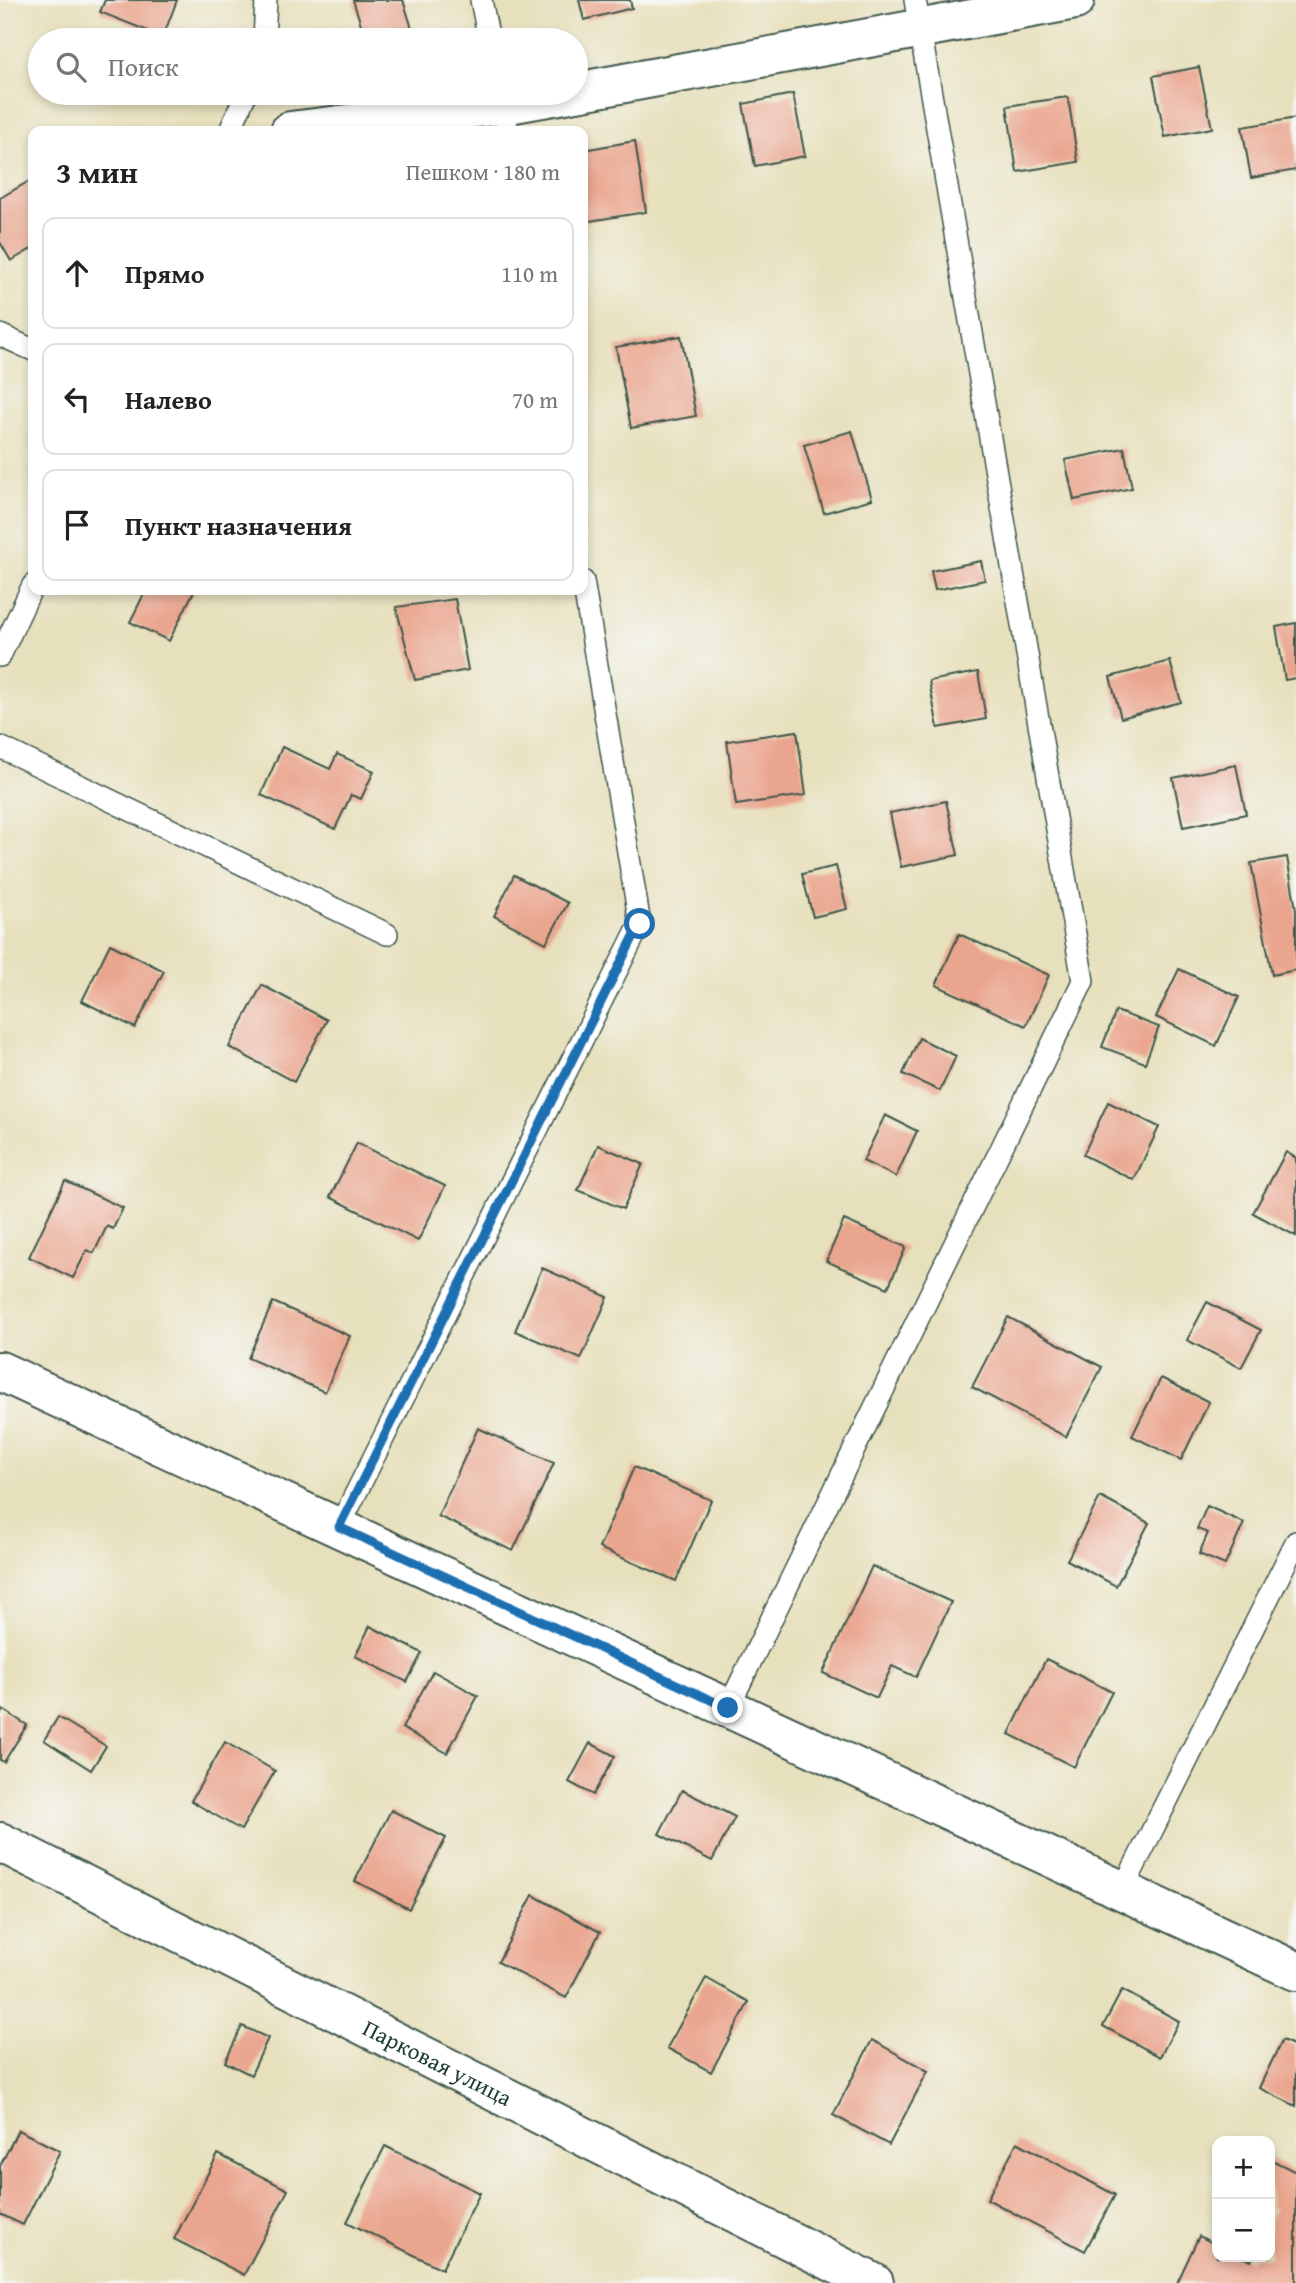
<!DOCTYPE html>
<html lang="ru">
<meta charset="utf-8">
<style>
:root{--surface:#fff;--page:#f2f2f2;--text:#222;--muted:#767676;--line:#e0e0e0}
body{margin:0;font-family:"Gentium Book Plus",serif;background:var(--page);color:var(--text)}
.controls{position:absolute;right:21px;bottom:21px;display:grid;overflow:hidden;border-radius:14px;box-shadow:0 4px 10px #0003}
.controls button{width:63px;height:63px;display:grid;place-items:center;padding:0;border:0;border-bottom:2px solid var(--line);background:var(--surface);color:var(--text);font:35px sans-serif}
.stop{position:absolute;width:21px;height:21px;margin:-16px;border:5px solid #1f6fb2;border-radius:50%;background:#fff}
.stop.end{background:#1f6fb2;border-color:#fff;box-shadow:0 2px 7px #0008}
.list{margin:0;padding:0;list-style:none}
h2{display:flex;justify-content:space-between;align-items:center;height:91px;margin:0;padding:0 28px;font-size:30px}
h2 small{font-size:23px;font-weight:400;color:var(--muted)}
.list li{display:grid;grid-template-columns:46px 1fr auto;gap:21px;align-items:center;box-sizing:border-box;height:112px;margin:0 14px 14px;padding:0 14px;border:2px solid var(--line);border-radius:14px}
.list b{display:block;font-size:26px;white-space:nowrap}
.list em{font-size:23px;font-style:normal;color:var(--muted)}
.icon{flex:none;width:38px;height:38px;fill:none;stroke:currentColor;stroke-width:2;stroke-linecap:round;stroke-linejoin:round}
.map{position:relative;flex:none;width:1296px;height:2283px;overflow:hidden}
.search{position:absolute;background:var(--surface);box-shadow:0 4px 10px #0003;left:28px;top:28px;width:560px;height:77px;display:flex;align-items:center;gap:18px;box-sizing:border-box;padding:0 24px;border-radius:38px;color:var(--muted);font-size:26px}
.panel{position:absolute;background:var(--surface);box-shadow:0 4px 10px #0003;left:28px;top:126px;width:560px;height:469px;border-radius:14px}
.map>svg:first-child{display:block}
</style>
<div class="map">
<svg width="1296" height="2283" viewBox="0 0 1296 2283">
<rect width="100%" height="100%" fill="#f6f6f2"/>
<filter id="ink" filterUnits="userSpaceOnUse"><feTurbulence type="fractalNoise" baseFrequency=".0143" numOctaves="2"/><feDisplacementMap in="SourceGraphic" scale="14" xChannelSelector="R" yChannelSelector="G"/><feConvolveMatrix kernelMatrix="1 2 1 2 8 2 1 2 1" color-interpolation-filters="sRGB"/></filter>
<filter id="wash" filterUnits="userSpaceOnUse"><feTurbulence type="fractalNoise" baseFrequency=".00686" numOctaves="4" result="noise"/><feDisplacementMap in="SourceGraphic" scale="28" xChannelSelector="R" yChannelSelector="G"/><feGaussianBlur stdDeviation="1.57" result="paint"/><feColorMatrix in="noise" values="0 0 0 0 0 0 0 0 0 0 0 0 0 0 0 0 0 1.4 0 .05"/><feComposite in="paint" operator="in"/></filter>
<g filter="url(#wash)">
<rect width="100%" height="100%" fill="#e7e0bc"/>
<g id="blocks">
<g fill="#eaa58e">
<path d="M105,0h72l-14,37 -63,-25z"/>
<path d="M353,0h50l12,38 -9,2h-40z"/>
<path d="M579,0h51l2,8 -48,12z"/>
<path d="M1199,67l13,61 -47,9 -12,-61z"/>
<path d="M793,94l12,62 -50,10 -12,-62z"/>
<path d="M1068,97l10,65 -61,10 -10,-66z"/>
<path d="M1296,118v52l-45,8 -9,-51z"/>
<path d="M635,141l11,71 -63,10v-72z"/>
<path d="M33,179v69l-22,13 -11,-19v-44z"/>
<path d="M681,336l15,80 -65,12 -15,-81z"/>
<path d="M852,431l20,68 -48,14 -20,-68z"/>
<path d="M1124,448l8,40 -58,12 -9,-40z"/>
<path d="M981,561l4,19 -50,10 -4,-19z"/>
<path d="M146,590l48,1 -25,50 -39,-19z"/>
<path d="M455,599l13,71 -53,10 -19,-73z"/>
<path d="M1296,623v55l-11,2 -9,-53z"/>
<path d="M1170,661l11,41 -60,16 -11,-41z"/>
<path d="M978,672l8,47 -48,9 -9,-47z"/>
<path d="M797,731l9,64 -70,10 -9,-64z"/>
<path d="M282,747l48,22 7,-15 37,17 -13,28 -10,-4 -16,34 -74,-34z"/>
<path d="M1236,765l10,49 -63,13 -10,-49z"/>
<path d="M946,801l12,54 -57,12 -11,-54z"/>
<path d="M1287,857l9,52v61l-24,5 -21,-112z"/>
<path d="M836,866l11,43 -34,8 -11,-43z"/>
<path d="M514,875l54,28 -22,40 -52,-27z"/>
<path d="M959,934l90,41 -23,51 -90,-41z"/>
<path d="M110,944l54,27 -29,57 -53,-27z"/>
<path d="M1179,969l60,28 -23,49 -60,-29z"/>
<path d="M262,985l65,35 -33,62 -65,-35z"/>
<path d="M1116,1011l43,16 -14,36 -43,-16z"/>
<path d="M919,1038l37,18 -16,35 -37,-17z"/>
<path d="M1108,1102l51,25 -25,53 -51,-25z"/>
<path d="M885,1115l32,16 -21,46 -33,-16z"/>
<path d="M357,1143l88,43 -27,55 -88,-44z"/>
<path d="M598,1145l45,19 -20,45 -45,-19z"/>
<path d="M1286,1152l10,6v78l-43,-23z"/>
<path d="M65,1181l58,27 -10,21 -6,-3 -13,27 -7,-3 -14,28 -44,-21z"/>
<path d="M844,1220l62,27 -18,41 -62,-27z"/>
<path d="M542,1268l66,29 -27,62 -66,-28z"/>
<path d="M273,1302l77,34 -25,56 -77,-34z"/>
<path d="M1207,1302l54,28 -20,38 -54,-28z"/>
<path d="M1008,1317l94,50 -36,70 -94,-50z"/>
<path d="M1161,1378l48,24 -28,58 -49,-24z"/>
<path d="M478,1428l76,35 -41,88 -75,-35z"/>
<path d="M634,1467l77,33 -35,81 -77,-33z"/>
<path d="M1100,1497l49,26 -33,63 -49,-26z"/>
<path d="M1207,1506l37,17 -19,42 -26,-11 9,-21 -11,-4z"/>
<path d="M872,1566l79,36 -35,75 -24,-11 -15,32 -54,-25z"/>
<path d="M370,1626l52,27 -15,29 -52,-26z"/>
<path d="M1046,1659l66,33 -38,75 -65,-33z"/>
<path d="M433,1671l45,25 -31,57 -45,-25z"/>
<path d="M3,1710l24,15 -23,37 -4,-2v-45z"/>
<path d="M58,1717l48,29 -15,24 -47,-30z"/>
<path d="M225,1742l50,29 -34,59 -50,-29z"/>
<path d="M590,1743l25,13 -22,39 -24,-13z"/>
<path d="M682,1790l53,27 -23,44 -53,-27z"/>
<path d="M391,1810l55,28 -37,71 -54,-28z"/>
<path d="M533,1895l67,37 -34,66 -68,-36z"/>
<path d="M706,1978l43,24 -38,70 -44,-24z"/>
<path d="M1122,1990l57,31 -19,36 -57,-31z"/>
<path d="M242,2026l26,12 -17,37 -26,-13z"/>
<path d="M872,2040l56,31 -39,74 -56,-30z"/>
<path d="M1282,2040l14,6v60l-37,-18z"/>
<path d="M18,2130l42,21 -37,74 -23,-11v-48z"/>
<path d="M1017,2142l98,53 -30,56 -98,-52z"/>
<path d="M385,2146l95,47 -38,76 -95,-47z"/>
<path d="M218,2154l70,36 -44,85 -70,-36z"/>
<path d="M1270,2159l26,13v111h-119l22,-47 18,9v12h25l9,4 2,-4h17v-37l5,-11 -5,-2z"/>
</g>
</g>
</g>
<g filter="url(#ink)">
<use href="#blocks" fill-opacity="0" stroke="#3d5548" stroke-width="2"/>
<g fill="none" stroke-linecap="round" stroke-linejoin="round">
<g stroke="#3d5548" stroke-width="24">
<g id="lane">
<path d="M481,0l8,40"/>
<path d="M264,40l2,-40"/>
<path d="M501,95l7,36"/>
<path d="M230,131l16,-38"/>
<path d="M0,335l33,15"/>
<path d="M0,656l33,-71"/>
<path d="M0,747l387,187"/>
<path d="M339,1527l301,-603 -57,-343"/>
<path d="M728,1708l355,-727 -168,-981"/>
<path d="M1122,1891l174,-349"/>
</g>
</g>
<g stroke="#3d5548" stroke-width="42">
<g id="street">
<path d="M576,92l499,-92"/>
<path d="M290,131l213,-26 67,-12"/>
<path d="M0,1371l1296,600"/>
<path id="s1" d="M0,1842l874,441"/>
</g>
</g>
<use href="#lane" stroke="#fff" stroke-width="21"/>
<use href="#street" stroke="#fff" stroke-width="38"/>
</g>
</g>
<g fill="none" stroke-linecap="round" stroke-linejoin="round" filter="url(#ink)">
<path stroke="#1f6fb2" stroke-width="9" d="M640,924l-301,603 389,181"/>
</g>
<g text-anchor="middle" stroke-width="5" stroke-linejoin="round" paint-order="stroke">
<g font-size="23" fill="#1f3d34" stroke="#f6f6f2">
<text dy="8" stroke="none"><textPath href="#s1" startOffset="490">Парковая улица</textPath></text>
</g>
</g>
</svg>
<div class="controls">
<button>+</button>
<button>−</button>
</div>
<div class="stop" style="left:640px;top:924px"></div>
<div class="stop end" style="left:728px;top:1708px"></div>
<div class="search"><svg class="icon" aria-label="search" viewBox="0 0 24 24"><circle cx="10" cy="10" r="6"/><path d="M15 15l6 6"/></svg>Поиск</div>
<section class="panel">
<h2>3 мин<small>Пешком · 180 m</small></h2>
<ul class="list">
<li><svg class="icon" aria-label="ahead" viewBox="0 0 24 24"><path d="M12 20V5M6 11l6-6 6 6"/></svg><div><b>Прямо</b></div><em>110 m</em></li>
<li><svg class="icon" aria-label="left" viewBox="0 0 24 24"><path d="M17 20v-9H6M10 6l-5 5 5 5"/></svg><div><b>Налево</b></div><em>70 m</em></li>
<li><svg class="icon" aria-label="arrive" viewBox="0 0 24 24"><path d="M6 21V4h12l-3 4 3 4H6"/></svg><div><b>Пункт назначения</b></div></li>
</ul>
</section>
</div>
